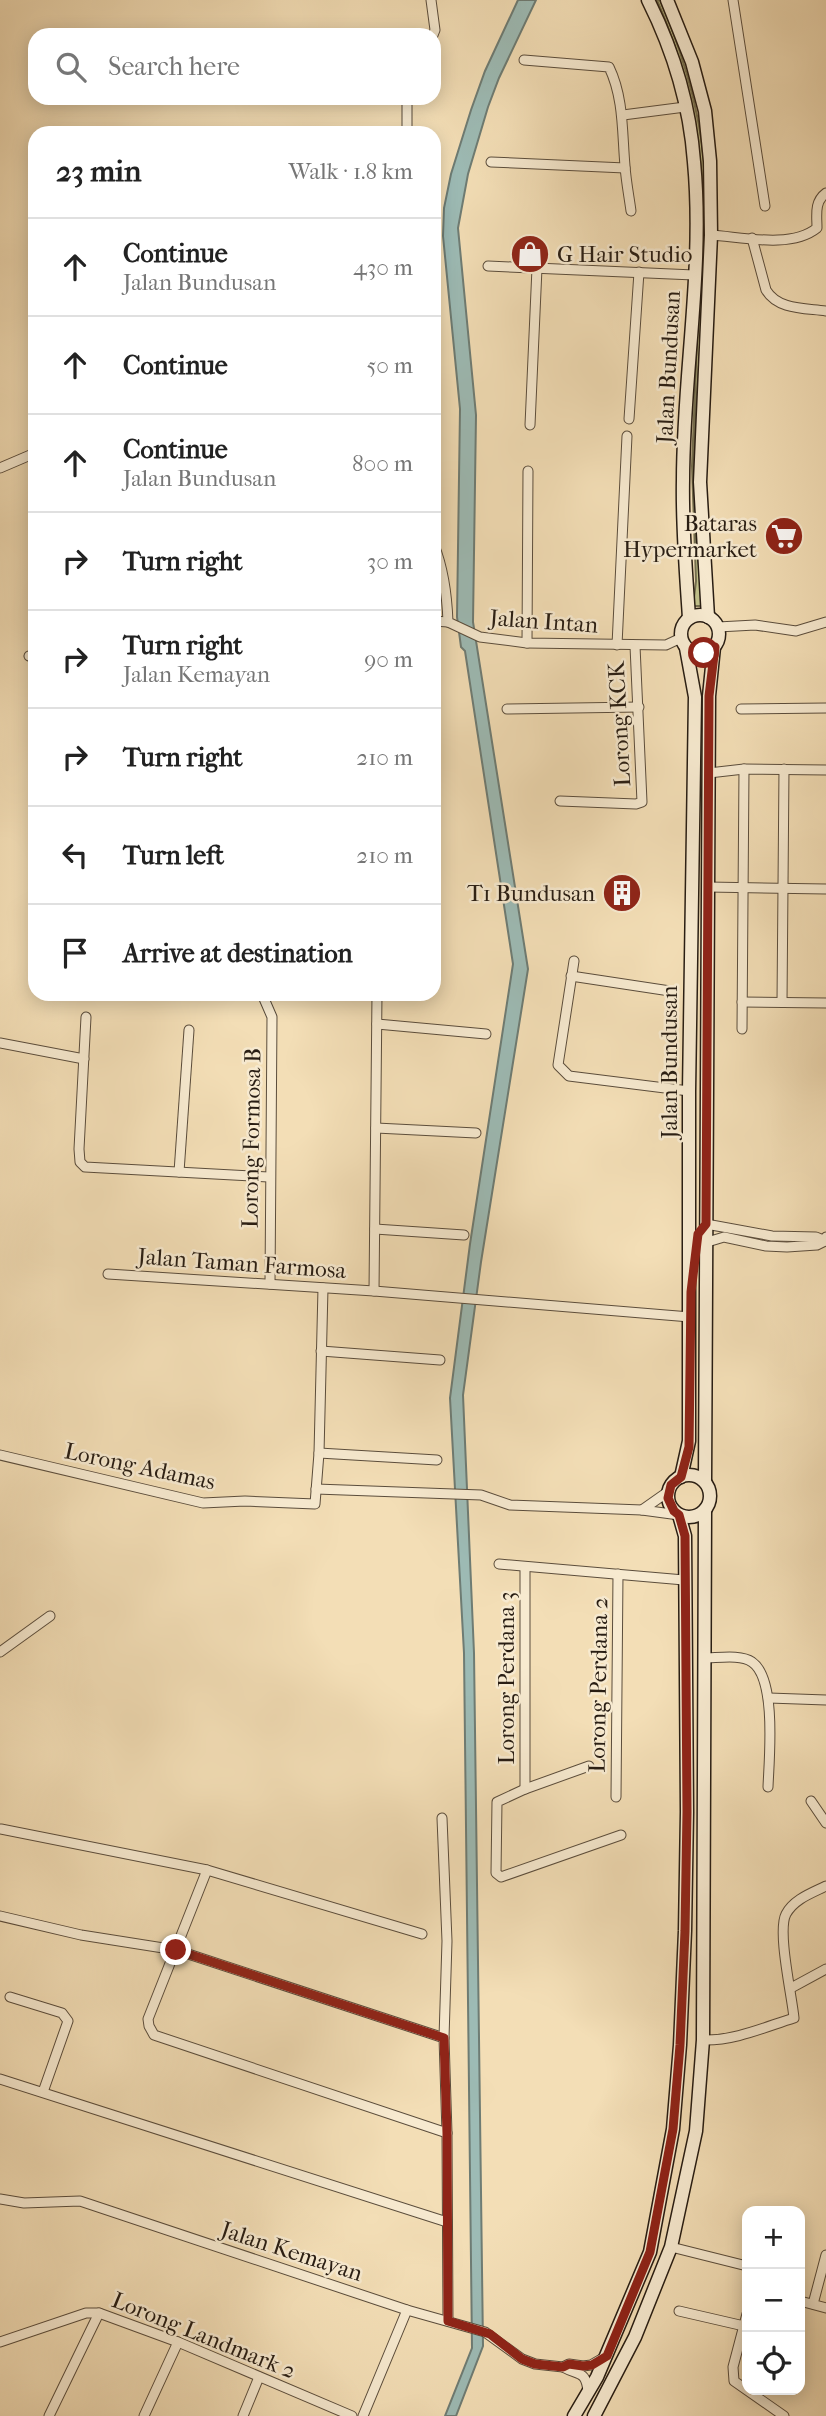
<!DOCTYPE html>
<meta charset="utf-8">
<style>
:root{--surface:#fff;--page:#f6f6f6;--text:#222;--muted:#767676;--line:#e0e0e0}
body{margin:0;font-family:"IM FELL French Canon",serif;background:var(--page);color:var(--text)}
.controls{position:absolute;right:21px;bottom:21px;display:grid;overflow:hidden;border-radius:14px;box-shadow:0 4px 18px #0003}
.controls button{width:63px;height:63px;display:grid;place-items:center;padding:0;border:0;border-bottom:2px solid var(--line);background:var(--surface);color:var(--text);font:35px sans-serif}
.stop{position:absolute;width:21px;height:21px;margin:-16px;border:5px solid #8f2418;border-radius:50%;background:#fff}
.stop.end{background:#8f2418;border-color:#fff;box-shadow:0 2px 7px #0008}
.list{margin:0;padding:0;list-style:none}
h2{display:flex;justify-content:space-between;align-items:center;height:91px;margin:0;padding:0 28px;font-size:30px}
h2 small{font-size:23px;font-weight:400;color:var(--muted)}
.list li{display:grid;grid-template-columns:46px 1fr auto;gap:21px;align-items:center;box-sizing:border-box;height:98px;padding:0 28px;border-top:2px solid var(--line)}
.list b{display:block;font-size:26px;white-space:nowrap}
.list p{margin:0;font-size:23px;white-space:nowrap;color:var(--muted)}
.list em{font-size:23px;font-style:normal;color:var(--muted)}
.icon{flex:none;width:38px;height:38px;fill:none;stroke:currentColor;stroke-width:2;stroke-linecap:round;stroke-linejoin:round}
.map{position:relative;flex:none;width:826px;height:2416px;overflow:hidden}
.search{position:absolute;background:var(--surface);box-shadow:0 4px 18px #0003;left:28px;top:28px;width:413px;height:77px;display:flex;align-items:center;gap:18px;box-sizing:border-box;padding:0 24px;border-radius:21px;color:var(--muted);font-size:26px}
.panel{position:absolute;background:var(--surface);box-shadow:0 4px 18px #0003;left:28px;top:126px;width:413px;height:875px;border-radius:21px}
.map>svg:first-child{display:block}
</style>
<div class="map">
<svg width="826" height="2416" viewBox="0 0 826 2416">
<rect width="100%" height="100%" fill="#f3deb6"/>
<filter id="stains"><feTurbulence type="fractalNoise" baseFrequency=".00286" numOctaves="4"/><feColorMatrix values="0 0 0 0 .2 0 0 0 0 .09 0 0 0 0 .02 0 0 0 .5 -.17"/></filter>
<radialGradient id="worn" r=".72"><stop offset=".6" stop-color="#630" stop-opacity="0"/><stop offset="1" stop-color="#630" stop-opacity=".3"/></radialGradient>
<path fill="#c0c08a" stroke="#746e4e" stroke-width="2" d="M657,0h3c26,60 44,125 46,191 5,136 -30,280 0,415h-13l3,-25 -4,-115 11,-276c-5,-67 -19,-129 -46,-190z"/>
<path fill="#9dbbb5" stroke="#6e7c74" stroke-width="2" d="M518,0h18l-37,78 -11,29 -20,67 -10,54 18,187 -3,207 55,347 -47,293 -18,133 11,258 9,693 -27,70h-11l27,-68 -8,-695 -14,-255 20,-154 43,-280 -48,-313 -4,-4 -4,-30 3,-208 -17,-173 1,-28 7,-34 20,-64 14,-39z"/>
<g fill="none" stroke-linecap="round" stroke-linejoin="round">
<g stroke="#5b4d3c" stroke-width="11">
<g id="minor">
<path d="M431,0l4,30 -2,5"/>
<path d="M733,0l32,206"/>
<path d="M524,60l85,7c15,31 13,66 16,99 1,15 4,30 6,45"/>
<path d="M407,98v35"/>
<path d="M623,115l62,-8"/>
<path d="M491,162l134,6"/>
<path d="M711,235c31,2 80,14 106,-7 0,-13 -3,-26 9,-35"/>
<path d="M752,238l14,52c12,20 39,18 60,21"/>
<path d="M488,266l206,9"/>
<path d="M629,419l10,-147"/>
<path d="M530,425l7,-157"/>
<path d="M0,468l35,-15"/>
<path d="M434,545c10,25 13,50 14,77l32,15 47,6 139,2 15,-7"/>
<path d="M434,621l14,1"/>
<path d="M718,627l37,-2 41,6 30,-9"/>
<path d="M527,643l1,-172"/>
<path d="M617,645l10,-209"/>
<path d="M29,656l6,-2"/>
<path d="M507,709l132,-2"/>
<path d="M741,709l85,-1"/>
<path d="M709,773l35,-4 82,1"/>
<path d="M560,801l76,3 6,-2 -7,-156"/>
<path d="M708,887l118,2"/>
<path d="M574,961l-16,104 11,11 120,15"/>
<path d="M571,976l99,15"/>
<path d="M262,994l10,23 -2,267"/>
<path d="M742,1002l84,1"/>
<path d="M782,1002l2,-233"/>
<path d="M86,1017l-7,132 1,13 5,5 184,10"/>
<path d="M377,1024l109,10"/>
<path d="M742,1029l2,-260"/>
<path d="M0,1043l84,16"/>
<path d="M376,1128l100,5"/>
<path d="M179,1172l10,-142"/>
<path d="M706,1224l66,12 44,1 10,4"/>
<path d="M375,1229l89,6"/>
<path d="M704,1243l20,-6 42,9 21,1 30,-2 8,-4 1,-4"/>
<path d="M108,1274l266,17 316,26"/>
<path d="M374,1291l3,-297"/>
<path d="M321,1351l119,9"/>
<path d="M319,1453l118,7"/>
<path d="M0,1455l203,48 42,-2 70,3 4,-51 4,-165"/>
<path d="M316,1489l165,6 29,10 132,5 37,5"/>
<path d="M642,1510l27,-19"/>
<path d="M499,1564l185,16"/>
<path d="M0,1652l50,-36"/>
<path d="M704,1658c14,0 37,-4 48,4 25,17 17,98 16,125"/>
<path d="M769,1698l57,2"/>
<path d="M589,1766l-64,23 -28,13 -1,71 5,4 120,-42"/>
<path d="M525,1789v-222"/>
<path d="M616,1797l2,-223"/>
<path d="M811,1801l15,22"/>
<path d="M442,1818l5,123 -3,97"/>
<path d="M1,1829l206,41 215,64"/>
<path d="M207,1870l-59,149 1,7 5,9 293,98"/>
<path d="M0,1916l81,19 95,15 268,88 3,95 1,188"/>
<path d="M791,1988l35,-19"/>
<path d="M10,1997l52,16 6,8 -25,71"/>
<path d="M703,2040c31,1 62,-13 91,-22 -2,-22 -17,-87 -8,-104 8,-15 26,-21 40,-28"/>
<path d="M0,2079l447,143"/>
<path d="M0,2199l24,4 56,-2 327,109 78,22 37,27 13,5 28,3 6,-3 14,2 8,-1 14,-8"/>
<path d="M671,2247l76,19"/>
<path d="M800,2301l26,7"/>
<path d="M813,2304l13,-49"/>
<path d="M679,2311l65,15"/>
<path d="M747,2314l-14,53 1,14 50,35"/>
<path d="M0,2342l86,-29h13l79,29 174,74"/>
<path d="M563,2367c16,9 23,3 25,25"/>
<path d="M49,2416l50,-103"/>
<path d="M144,2416l34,-74"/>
<path d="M243,2416l16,-39"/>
<path d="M363,2416l44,-106"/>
</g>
</g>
<g stroke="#281d13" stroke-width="15">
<g id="secondary">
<path d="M648,0c25,50 42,107 46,162 10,106 -11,213 -11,318 -1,46 3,92 6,138"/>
<path d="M667,0l25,62 13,49 5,50 1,74 -11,247 8,135"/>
<circle cx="700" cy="634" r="19"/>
<circle cx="689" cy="1496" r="21"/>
<path d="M681,1477l8,-36v-350l6,-394 -9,-49"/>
<path d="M705,1481l4,-785 5,-49"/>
<path d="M574,2416l23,-39 53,-125 23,-123 7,-84 5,-114 2,-119 -2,-276 -6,-21"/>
<path d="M594,2416l41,-79 36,-90 25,-116 7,-91 2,-529"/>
</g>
</g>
<use href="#minor" stroke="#f7ead0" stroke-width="9"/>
<use href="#secondary" stroke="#f7ead0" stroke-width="12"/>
</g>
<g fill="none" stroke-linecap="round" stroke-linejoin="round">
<path stroke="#8f2418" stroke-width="9" d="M176,1950l268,88 3,95 1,188 42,13 32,25 13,5 28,3 6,-3 14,2 9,-1 15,-9 43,-104 23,-123 7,-84 5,-114 2,-119 -2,-276 -6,-21 -5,-4 -6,-13 3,-13 10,-8 8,-30 2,-155 7,-58 8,-10 3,-528 6,-49 -11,6"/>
</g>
<defs>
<g id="shop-disc" transform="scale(2.0125)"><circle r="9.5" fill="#8f2418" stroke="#f7ead0"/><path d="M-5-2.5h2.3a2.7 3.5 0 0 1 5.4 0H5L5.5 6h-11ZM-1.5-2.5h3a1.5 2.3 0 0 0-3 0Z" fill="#fff"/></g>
<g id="supermarket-disc" transform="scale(2.0125)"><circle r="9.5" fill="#8f2418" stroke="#f7ead0"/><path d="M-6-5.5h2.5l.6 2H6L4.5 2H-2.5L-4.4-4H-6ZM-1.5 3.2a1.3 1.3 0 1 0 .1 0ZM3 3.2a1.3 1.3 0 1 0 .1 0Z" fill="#fff"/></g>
<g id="building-disc" transform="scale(2.0125)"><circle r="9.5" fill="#8f2418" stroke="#f7ead0"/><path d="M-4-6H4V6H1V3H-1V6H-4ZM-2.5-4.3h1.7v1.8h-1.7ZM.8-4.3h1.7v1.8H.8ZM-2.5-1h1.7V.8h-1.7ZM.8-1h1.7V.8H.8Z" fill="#fff"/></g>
</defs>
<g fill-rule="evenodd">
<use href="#shop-disc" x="530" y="254"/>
<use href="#supermarket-disc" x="784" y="536"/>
<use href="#building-disc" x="622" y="893"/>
</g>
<g text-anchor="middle" stroke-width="5" stroke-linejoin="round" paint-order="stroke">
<g font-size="23" fill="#281d13" stroke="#f7ead0" text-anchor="end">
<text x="557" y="262" text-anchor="start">G Hair Studio</text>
<text x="757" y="531">Bataras<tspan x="757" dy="26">Hypermarket</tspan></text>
<text x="595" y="901">T1 Bundusan</text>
</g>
<g font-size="23" fill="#281d13" stroke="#f7ead0">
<text transform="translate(668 367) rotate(-87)" y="8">Jalan Bundusan</text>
<text transform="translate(544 621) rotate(4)" y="8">Jalan Intan</text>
<text transform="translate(619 724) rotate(-93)" y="8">Lorong KCK</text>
<text transform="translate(669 1062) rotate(-90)" y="8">Jalan Bundusan</text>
<text transform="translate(251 1138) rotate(-89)" y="8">Lorong Formosa B</text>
<text transform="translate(242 1263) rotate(4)" y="8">Jalan Taman Farmosa</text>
<text transform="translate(140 1466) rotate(12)" y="8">Lorong Adamas</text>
<text transform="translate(506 1678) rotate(-90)" y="8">Lorong Perdana 3</text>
<text transform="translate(598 1685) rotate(-89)" y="8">Lorong Perdana 2</text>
<text transform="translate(292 2251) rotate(18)" y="8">Jalan Kemayan</text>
<text transform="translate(204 2335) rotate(22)" y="8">Lorong Landmark 2</text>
</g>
</g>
<rect width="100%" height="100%" filter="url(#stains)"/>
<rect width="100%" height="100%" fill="url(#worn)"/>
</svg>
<div class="controls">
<button>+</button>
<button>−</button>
<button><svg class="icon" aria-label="locate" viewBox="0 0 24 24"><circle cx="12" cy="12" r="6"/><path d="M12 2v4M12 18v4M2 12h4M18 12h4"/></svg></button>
</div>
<div class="stop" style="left:704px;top:653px"></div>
<div class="stop end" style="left:176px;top:1950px"></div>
<div class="search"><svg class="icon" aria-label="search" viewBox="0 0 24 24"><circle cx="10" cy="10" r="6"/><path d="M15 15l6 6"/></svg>Search here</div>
<section class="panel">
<h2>23 min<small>Walk · 1.8 km</small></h2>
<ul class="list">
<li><svg class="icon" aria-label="ahead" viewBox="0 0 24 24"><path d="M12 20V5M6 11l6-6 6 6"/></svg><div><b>Continue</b><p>Jalan Bundusan</p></div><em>430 m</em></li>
<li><svg class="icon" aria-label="ahead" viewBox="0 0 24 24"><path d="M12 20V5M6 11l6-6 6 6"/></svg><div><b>Continue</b></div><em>50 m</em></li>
<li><svg class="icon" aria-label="ahead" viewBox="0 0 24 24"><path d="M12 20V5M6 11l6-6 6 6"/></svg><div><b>Continue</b><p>Jalan Bundusan</p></div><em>800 m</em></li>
<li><svg class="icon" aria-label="right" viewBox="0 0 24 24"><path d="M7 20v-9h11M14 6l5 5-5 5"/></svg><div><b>Turn right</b></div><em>30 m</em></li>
<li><svg class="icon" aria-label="right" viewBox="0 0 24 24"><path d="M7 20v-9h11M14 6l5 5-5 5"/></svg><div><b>Turn right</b><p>Jalan Kemayan</p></div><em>90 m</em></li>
<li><svg class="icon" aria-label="right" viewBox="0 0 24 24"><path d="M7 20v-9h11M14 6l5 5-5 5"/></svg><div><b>Turn right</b></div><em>210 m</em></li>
<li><svg class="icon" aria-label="left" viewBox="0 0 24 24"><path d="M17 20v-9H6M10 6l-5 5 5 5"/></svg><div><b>Turn left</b></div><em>210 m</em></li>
<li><svg class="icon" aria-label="arrive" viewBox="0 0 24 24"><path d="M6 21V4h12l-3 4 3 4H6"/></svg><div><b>Arrive at destination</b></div></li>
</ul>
</section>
</div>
